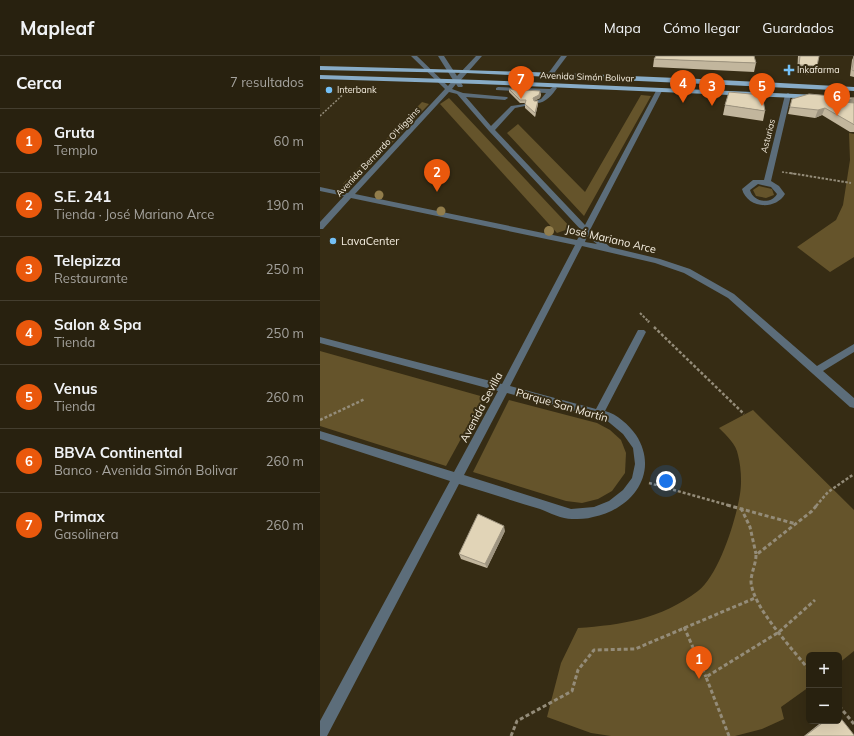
<!DOCTYPE html>
<html lang="es">
<meta charset="utf-8">
<style>
:root{--surface:#28210f;--page:#342e1d;--text:#f1f3f6;--muted:#a5a39e;--line:#443e2f;--accent:#ea580c}
body{margin:0;font-family:Mulish,sans-serif;background:var(--page);color:var(--text)}
.controls{position:absolute;right:12px;bottom:12px;display:grid;overflow:hidden;border-radius:6px;box-shadow:0 4px 16px #0002}
.controls button{width:36px;height:36px;display:grid;place-items:center;padding:0;border:0;border-bottom:1px solid var(--line);background:var(--surface);color:var(--text);font:20px sans-serif}
.you{position:absolute;left:346px;top:425px;width:14px;height:14px;margin:-10px;border:3px solid #fff;border-radius:50%;background:#1a73e8;box-shadow:0 0 0 6px #1a73e833}
.badge{display:grid;place-items:center;width:26px;height:26px;border-radius:50%;background:var(--accent);color:#fff;font-size:13px;font-weight:700}
.pin{position:absolute;translate:-50% -33px;filter:drop-shadow(0 1px 2px #0008)}
.pin::after{content:'';position:absolute;top:21px;width:14px;height:12px;background:inherit;clip-path:polygon(0 0,100% 0,50% 100%)}
.list{margin:0;padding:0;list-style:none}
h2{display:flex;justify-content:space-between;align-items:center;height:52px;margin:0;padding:0 16px;font-size:17px}
h2 small{font-size:13px;font-weight:400;color:var(--muted)}
.list li{display:grid;grid-template-columns:26px 1fr auto;gap:12px;align-items:center;box-sizing:border-box;height:64px;padding:0 16px;border-top:1px solid var(--line)}
.list b{display:block;font-size:15px;white-space:nowrap}
.list p{margin:0;font-size:13px;white-space:nowrap;color:var(--muted)}
.list em{font-size:13px;font-style:normal;color:var(--muted)}
.map{position:relative;flex:none;width:534px;height:680px;overflow:hidden}
header{display:flex;align-items:center;gap:24px;box-sizing:border-box;height:56px;padding:0 20px;background:var(--surface);border-bottom:1px solid var(--line)}
header strong{font-size:19px}
nav{display:flex;gap:22px;margin-inline-start:auto;font-size:14px}
main{display:flex}
aside{flex:1;background:var(--surface)}
.map>svg:first-child{display:block}
</style>
<header>
<strong>Mapleaf</strong>
<nav><a>Mapa</a><a>Cómo llegar</a><a>Guardados</a></nav>
</header>
<main>
<aside>
<h2>Cerca<small>7 resultados</small></h2>
<ul class="list">
<li><span class="badge">1</span><div><b>Gruta</b><p>Templo</p></div><em>60 m</em></li>
<li><span class="badge">2</span><div><b>S.E. 241</b><p>Tienda · José Mariano Arce</p></div><em>190 m</em></li>
<li><span class="badge">3</span><div><b>Telepizza</b><p>Restaurante</p></div><em>250 m</em></li>
<li><span class="badge">4</span><div><b>Salon &amp; Spa</b><p>Tienda</p></div><em>250 m</em></li>
<li><span class="badge">5</span><div><b>Venus</b><p>Tienda</p></div><em>260 m</em></li>
<li><span class="badge">6</span><div><b>BBVA Continental</b><p>Banco · Avenida Simón Bolivar</p></div><em>260 m</em></li>
<li><span class="badge">7</span><div><b>Primax</b><p>Gasolinera</p></div><em>260 m</em></li>
</ul>
</aside>
<div class="map">
<svg width="534" height="680" viewBox="0 0 534 680">
<rect width="100%" height="100%" fill="#362c14"/>
<g fill="#65542b">
<path d="M321,39l10,1 -67,120 -77,-83 11,-9 67,68z"/>
<path d="M129,42l122,130 -14,5 -117,-129z"/>
<path d="M102,46l7,2 -78,82 -8,-2z"/>
<path d="M529,77l5,1v123l-24,15 -33,-25 39,-27 7,-15 7,-45z"/>
<path d="M439,130l13,3 2,6 -8,3 -10,-2 -3,-6z"/>
<path d="M0,295l164,46 -38,69 -126,-40z"/>
<path d="M189,344l88,23 13,7 11,10 5,13 -1,20 -13,18 -14,8 -16,4 -16,-2 -93,-29z"/>
<path d="M433,354l101,100v141l-15,12v-8h-30v32l-28,20 3,12 -22,10 -27,7h-124l-20,-3 -44,-16 14,-54 17,-35c44,-3 83,-9 120,-37 21,-16 38,-71 42,-97 2,-11 1,-28 -2,-39 -2,-11 -11,-19 -19,-27z"/>
</g>
<g fill="none" stroke-linecap="round" stroke-linejoin="round">
<g stroke="#948c79" stroke-width="1.5" stroke-dasharray="2 1.5" stroke-linecap="butt">
<path d="M0,60l29,-27"/>
<path d="M462,116l14,2"/>
</g>
<g stroke="#948c79" stroke-width="2" stroke-dasharray="2.5 1.5" stroke-linecap="butt">
<path d="M470,117l61,10"/>
<path d="M320,257l9,9"/>
</g>
<g stroke="#948c79" stroke-width="2.5" stroke-dasharray="3 2" stroke-linecap="butt">
<path d="M328,265l1,1"/>
<path d="M334,271l90,87"/>
<path d="M0,364l45,-21"/>
<path d="M329,427l82,23"/>
<path d="M496,450l12,-14 26,-18"/>
</g>
<g stroke="#948c79" stroke-width="3" stroke-dasharray="4 2.5" stroke-linecap="butt">
<path d="M407,449l69,19"/>
<path d="M421,452l9,19 6,27"/>
<path d="M364,571l22,50"/>
<path d="M489,614c-16,-21 -56,-62 -58,-88 0,-9 5,-18 5,-27l56,-44 5,-6"/>
<path d="M519,650l15,18"/>
<path d="M191,680l6,-15 55,-30 6,-21 16,-20 41,-1 120,-51"/>
<path d="M409,680l-23,-59 73,-45 36,-32"/>
</g>
<g fill="#5c6d7a" fill-rule="evenodd">
<path d="M91,0h6l31,30 5,-6 -15,-24h6l13,20 19,-20h6l-22,25 3,5 -1,1h-4l-2,-3 -4,5 11,4 44,4 1,1 -3,2 -39,-3 25,29 20,-20 14,-2v2l-10,2 -20,22 90,95 72,-136 5,-1 1,1 -73,141 20,17 50,12 30,10 44,25 83,72 37,-22v8l-31,19 31,27v10l-4,-1 -122,-109 -44,-25 -29,-10 -73,-17 -72,140 86,23 42,-79h6l2,2 -41,79c12,3 24,14 31,24 24,37 -3,74 -43,82 -6,2 -14,2 -21,2 -10,0 -22,-6 -32,-10 -27,-8 -54,-17 -81,-25l-132,252h-7v-15l130,-240 -130,-42v-8l134,41 44,-81 -178,-48v-6l182,47 73,-139 -224,-47 -28,31h-3v-7l24,-26 -24,-5v-4l28,6 97,-104zM129,36l8,2 32,37 93,100 -5,9 -222,-46zM267,180l10,8 -12,-2zM187,337l98,26 18,15 10,14 2,16 -3,14 -9,12 -14,11 -15,6 -23,2 -107,-34z"/>
<path d="M241,0h6l-15,20h-4l-1,-1z"/>
<path d="M178,31l52,2 4,-3 3,2c-5,7 -12,16 -22,15v-2l6,-2 5,-6 -50,-3v-2z"/>
<path d="M468,37l3,2 -20,86 8,5 6,8c-10,17 -38,14 -43,-5l11,-9h11l21,-85zM438,128l13,3 6,7c-6,11 -24,8 -27,-4z"/>
</g>
<g fill="#88acc7" fill-rule="evenodd">
<path d="M0,10c178,4 356,11 534,21v4l-388,-18 -146,-3z"/>
<path d="M0,19l159,5 339,15 3,2 -3,2 -339,-15 -159,-5z"/>
</g>
</g>
<g fill="#927d4b">
<circle cx="59" cy="139" r="4.5"/>
<circle cx="121" cy="155" r="4.5"/>
<circle cx="229" cy="175" r="5"/>
</g>
<g fill="#c2b69d">
<path d="M478,0h21l-5,19 -17,-1z"/>
<path d="M534,0v21l-4,-1 2,-16z"/>
<path d="M334,3l102,4 -2,9 -101,-5z"/>
<path d="M189,33l32,5 -1,4 -6,3h4v3l-3,13 -10,-9v-5h-5l-11,-11z"/>
<path d="M472,43l62,4v29h-4l-28,-17 -7,3 -27,-4z"/>
<path d="M405,49l40,6 -2,10 -40,-6z"/>
<path d="M185,475l-18,37 -26,-9 -2,-5z"/>
<path d="M503,665h16l15,15h-50z"/>
</g>
<g fill="#9e9480">
<path d="M220,35l1,3 -1,4 -6,3 -1,-3z"/>
<path d="M534,42v4l-1,3 -9,-3z"/>
<path d="M218,45v3l-3,13v-4z"/>
<path d="M505,52l-3,7 -7,3 3,-8z"/>
<path d="M184,470l1,5 -18,37 -2,-4z"/>
</g>
<g fill="#e1d4b7" stroke="#9e9480">
<path d="M336,0h98l2,7 -102,-4z"/>
<path d="M480,0h19l-2,10 -18,-1z"/>
<path d="M534,0v15l-2,-1z"/>
<path d="M189,33l31,2 -1,4 -6,3 1,3h4l-3,12 -10,-9 1,-4h-6z"/>
<path d="M409,36l33,3 3,16 -40,-6z"/>
<path d="M489,38l45,4 -10,4 10,1v22l-1,-1 -28,-16 -7,2 -28,-3 2,-8z"/>
<path d="M158,458l26,12 -19,38 -26,-10z"/>
<path d="M519,660l15,19v1h-49l20,-15h14z"/>
</g>
<g fill="#74c0f6" stroke="#362c14" stroke-width="1.5">
<path d="M467 8h4v4h4v4h-4v4h-4v-4h-4v-4h4z"/>
<circle cx="9" cy="34" r="4"/>
<circle cx="13" cy="185" r="4"/>
</g>
<g text-anchor="middle" stroke-width="4" stroke-linejoin="round" paint-order="stroke">
<g font-size="9" fill="#f4eddf" stroke="#362c14" text-anchor="start">
<text x="477" y="17">Inkafarma</text>
<text x="17" y="37">Interbank</text>
</g>
<g font-size="9" fill="#f4eddf" stroke="#362c14">
<text transform="translate(267 21) rotate(2)" y="3">Avenida Simón Bolivar</text>
<text transform="translate(448 80) rotate(-76)" y="3">Asturias</text>
<text transform="translate(58 96) rotate(-47)" y="3">Avenida Bernardo O'Higgins</text>
</g>
<g font-size="11" fill="#f4eddf" stroke="#362c14">
<text transform="translate(291 183) rotate(13)" y="4">José Mariano Arce</text>
<text transform="translate(242 349) rotate(16)" y="4">Parque San Martín</text>
<text transform="translate(161 351) rotate(-62)" y="4">Avenida Sevilla</text>
</g>
<g font-size="11" fill="#f4eddf" stroke="#362c14" text-anchor="start">
<text x="21" y="189">LavaCenter</text>
</g>
</g>
</svg>
<div class="controls">
<button>+</button>
<button>−</button>
</div>
<div class="you"></div>
<div class="pin badge" style="left:379px;top:623px">1</div>
<div class="pin badge" style="left:117px;top:136px">2</div>
<div class="pin badge" style="left:392px;top:50px">3</div>
<div class="pin badge" style="left:363px;top:47px">4</div>
<div class="pin badge" style="left:442px;top:50px">5</div>
<div class="pin badge" style="left:517px;top:60px">6</div>
<div class="pin badge" style="left:201px;top:43px">7</div>
</div>
</main>
